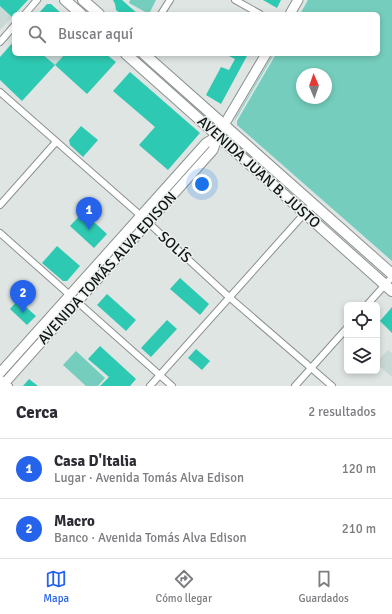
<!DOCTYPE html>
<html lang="es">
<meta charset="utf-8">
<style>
:root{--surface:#fff;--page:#f7f7f7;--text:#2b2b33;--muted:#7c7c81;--line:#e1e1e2;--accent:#2563eb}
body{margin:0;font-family:Signika,sans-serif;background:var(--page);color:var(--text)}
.controls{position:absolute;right:12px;bottom:12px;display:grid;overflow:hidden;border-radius:6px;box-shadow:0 2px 6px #0003}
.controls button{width:36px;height:36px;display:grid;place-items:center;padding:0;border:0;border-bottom:1px solid var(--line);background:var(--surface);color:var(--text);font:20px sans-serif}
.compass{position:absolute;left:296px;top:68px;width:36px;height:36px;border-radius:50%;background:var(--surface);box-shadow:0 2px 6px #0003;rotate:358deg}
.you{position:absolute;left:202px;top:184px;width:14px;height:14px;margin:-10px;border:3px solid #fff;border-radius:50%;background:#1a73e8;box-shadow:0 0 0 6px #1a73e833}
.badge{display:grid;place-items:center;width:26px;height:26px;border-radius:50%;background:var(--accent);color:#fff;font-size:13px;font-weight:700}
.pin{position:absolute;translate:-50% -33px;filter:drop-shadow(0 1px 2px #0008)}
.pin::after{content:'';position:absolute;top:21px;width:14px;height:12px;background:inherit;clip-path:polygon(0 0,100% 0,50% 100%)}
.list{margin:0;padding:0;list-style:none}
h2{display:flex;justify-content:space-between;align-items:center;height:52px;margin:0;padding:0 16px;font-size:17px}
h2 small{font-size:13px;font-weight:400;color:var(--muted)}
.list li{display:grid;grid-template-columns:26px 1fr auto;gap:12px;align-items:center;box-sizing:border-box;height:60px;padding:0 16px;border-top:1px solid var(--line)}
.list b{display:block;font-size:15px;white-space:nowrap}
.list p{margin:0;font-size:13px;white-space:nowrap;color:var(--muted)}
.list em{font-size:13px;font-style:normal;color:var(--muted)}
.icon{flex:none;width:22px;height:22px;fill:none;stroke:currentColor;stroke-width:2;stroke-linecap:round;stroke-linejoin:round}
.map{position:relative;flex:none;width:392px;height:386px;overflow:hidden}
.search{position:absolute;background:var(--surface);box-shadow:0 2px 6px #0003;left:12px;right:12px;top:12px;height:44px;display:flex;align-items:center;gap:10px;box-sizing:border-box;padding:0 14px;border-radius:6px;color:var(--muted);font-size:15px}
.sheet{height:172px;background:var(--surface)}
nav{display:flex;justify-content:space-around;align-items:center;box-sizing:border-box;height:56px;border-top:1px solid var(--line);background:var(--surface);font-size:11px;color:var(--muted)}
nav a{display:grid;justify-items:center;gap:2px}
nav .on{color:var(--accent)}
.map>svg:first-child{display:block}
</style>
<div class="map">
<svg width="392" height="386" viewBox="0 0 392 386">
<rect width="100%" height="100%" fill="#dee5e3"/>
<g fill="#c9d9d5">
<path d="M0,6l12,11 -12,13z"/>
<path d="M42,54h23l-10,11z"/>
<path d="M388,350l4,3v24l-15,-13v-2z"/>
</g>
<g fill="#75cebd" fill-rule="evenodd">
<path d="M130,0h26l-7,14 -20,-11z"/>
<path d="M308,0h84v261l-155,-136v-4l39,-67h102v-40h-78zM302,74h24v24h-24z"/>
<path d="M273,54h1l-40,68 2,-5z"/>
<path d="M76,351l29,27 -7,8h-12l-23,-21z"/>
</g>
<g fill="#2ec9b2">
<path d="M0,0h28l-16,17 -12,-11z"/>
<path d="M113,0h9l16,14h-17l-5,-4 -1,-6z"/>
<path d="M263,0h18l-4,8z"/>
<path d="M47,4h4l11,10h-24z"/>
<path d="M14,41v13h28l13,11 -33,36 -22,-21v-23z"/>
<path d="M65,54h41l10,8 -29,32 -32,-29z"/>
<path d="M225,54h23l-27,50 -15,-9 15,-28 8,3 6,-11z"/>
<path d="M130,72l70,61 -32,37 -29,-25 16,-18 -42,-36z"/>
<path d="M81,126l17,14 -15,17 -13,-12 -1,-5z"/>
<path d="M83,212l24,22 -13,14 -24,-22z"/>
<path d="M57,246l23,20 -13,15h-4l-21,-18z"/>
<path d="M180,278l29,26 -9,11 -30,-26z"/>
<path d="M107,294l29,26 -10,11 -29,-26z"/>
<path d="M18,300l18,16 -9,9 -17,-16z"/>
<path d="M392,307v26l-12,-12z"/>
<path d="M167,320l10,9 -26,28 -10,-9z"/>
<path d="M100,346l36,33 -6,7h-30l9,-9 -21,-18z"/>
<path d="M196,349l14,12 -8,9 -14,-12z"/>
<path d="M29,379l9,7h-15z"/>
</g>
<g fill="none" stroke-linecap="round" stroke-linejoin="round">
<g stroke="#8b918f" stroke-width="8">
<g id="minor">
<path d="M235,0l25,14"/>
<path d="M25,14l12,-14"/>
<path d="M161,14l9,-14"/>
<path d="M0,42l14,-16"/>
<path d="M0,92l140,123 89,82 103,89"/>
<path d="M0,205l56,-63"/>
<path d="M0,233l172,153"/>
<path d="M367,305l25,-28"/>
<path d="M0,378l9,8"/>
<path d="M150,386l163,-182"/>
<path d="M295,386l52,-58"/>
</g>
</g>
<g stroke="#8b918f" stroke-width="11">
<g id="secondary">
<path d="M290,14l8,-14"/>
<path d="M0,373l206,-230 12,-7"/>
<path d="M2,386l211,-236 5,-14 6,-11 42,-71"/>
</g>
</g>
<g stroke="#8b918f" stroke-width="12">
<g id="primary">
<path d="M65,0l16,14"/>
<path d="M83,0l16,14"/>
<path d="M126,54l266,237"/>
<path d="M144,54l248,220"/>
</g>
</g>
<use href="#minor" stroke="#fff" stroke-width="6"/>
<use href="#secondary" stroke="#fff" stroke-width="9"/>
<use href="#primary" stroke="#fff" stroke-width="10"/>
</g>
<g text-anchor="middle" stroke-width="3" stroke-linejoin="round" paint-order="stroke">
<g font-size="15" fill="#121514" stroke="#ebf2f0">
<text transform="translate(259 172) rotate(42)" y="5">AVENIDA JUAN B. JUSTO</text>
<text transform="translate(175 247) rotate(42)" y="5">SOLÍS</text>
<text transform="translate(107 268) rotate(-48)" y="5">AVENIDA TOMÁS ALVA EDISON</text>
</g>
</g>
</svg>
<div class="controls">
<button><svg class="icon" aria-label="locate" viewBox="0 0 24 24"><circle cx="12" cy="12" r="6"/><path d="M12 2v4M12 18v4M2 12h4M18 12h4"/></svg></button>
<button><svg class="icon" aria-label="layers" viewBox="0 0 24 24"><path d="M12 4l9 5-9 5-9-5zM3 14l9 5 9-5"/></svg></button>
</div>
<svg class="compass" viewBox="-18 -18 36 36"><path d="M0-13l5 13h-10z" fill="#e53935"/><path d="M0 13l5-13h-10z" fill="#7c7c81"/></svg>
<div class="you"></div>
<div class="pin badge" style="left:89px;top:230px">1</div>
<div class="pin badge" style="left:23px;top:313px">2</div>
<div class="search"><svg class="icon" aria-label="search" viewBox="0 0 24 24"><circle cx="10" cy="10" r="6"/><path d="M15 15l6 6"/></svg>Buscar aquí</div>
</div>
<section class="sheet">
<h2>Cerca<small>2 resultados</small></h2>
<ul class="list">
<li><span class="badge">1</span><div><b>Casa D'Italia</b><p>Lugar · Avenida Tomás Alva Edison</p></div><em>120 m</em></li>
<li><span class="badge">2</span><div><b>Macro</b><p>Banco · Avenida Tomás Alva Edison</p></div><em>210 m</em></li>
</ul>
</section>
<nav>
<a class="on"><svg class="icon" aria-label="map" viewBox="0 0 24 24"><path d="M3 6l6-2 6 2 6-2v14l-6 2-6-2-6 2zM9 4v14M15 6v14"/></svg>Mapa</a>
<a><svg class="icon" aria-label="directions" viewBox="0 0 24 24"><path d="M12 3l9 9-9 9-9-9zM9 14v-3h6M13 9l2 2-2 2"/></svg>Cómo llegar</a>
<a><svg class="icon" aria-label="saved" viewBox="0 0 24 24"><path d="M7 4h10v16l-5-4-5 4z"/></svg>Guardados</a>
</nav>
